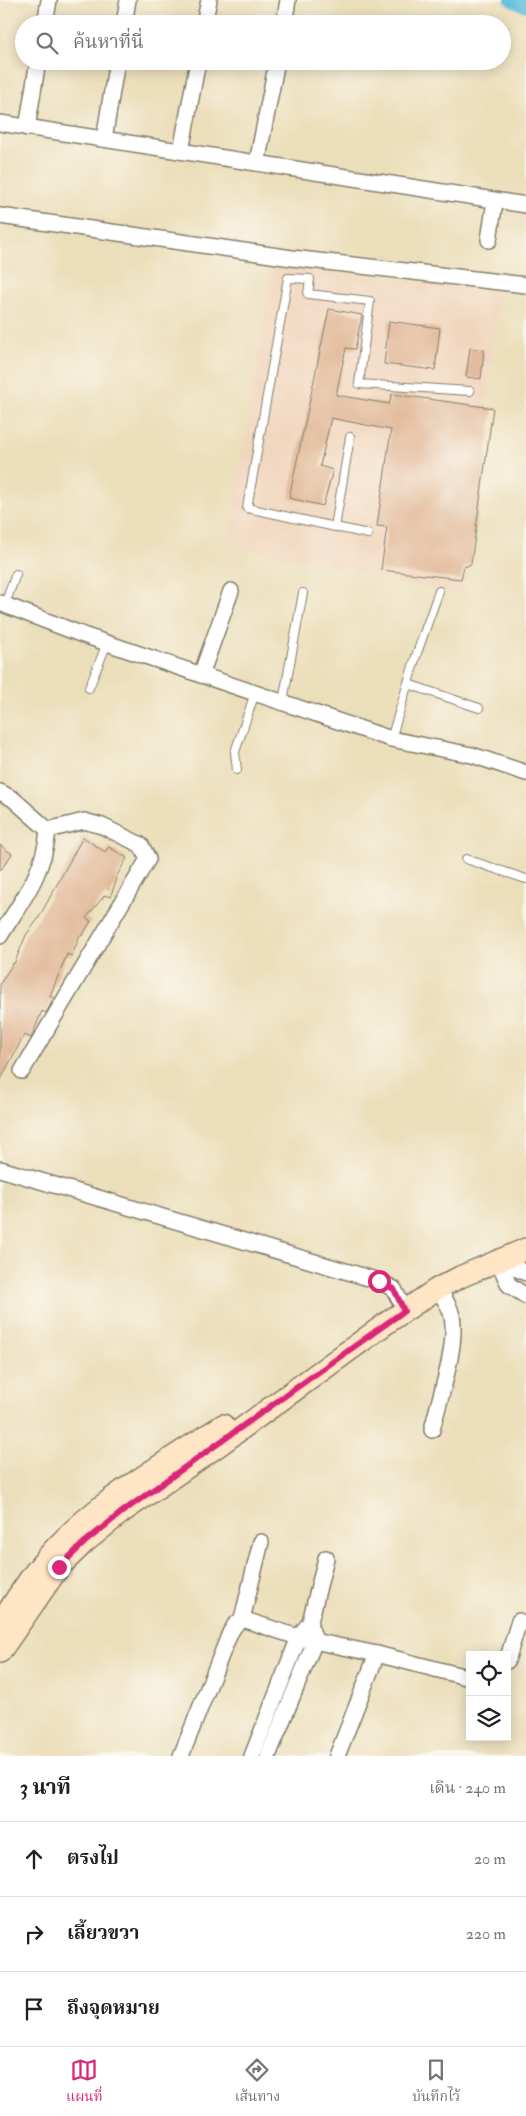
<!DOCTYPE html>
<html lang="th">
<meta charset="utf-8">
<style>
:root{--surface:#fff;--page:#f6f6f6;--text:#202124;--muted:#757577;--line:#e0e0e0;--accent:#db2777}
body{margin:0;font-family:"IM FELL Double Pica","Noto Serif Thai",serif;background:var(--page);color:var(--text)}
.controls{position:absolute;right:15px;bottom:15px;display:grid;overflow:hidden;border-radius:0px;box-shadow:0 2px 12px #0003}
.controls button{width:45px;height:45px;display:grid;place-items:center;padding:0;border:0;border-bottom:1px solid var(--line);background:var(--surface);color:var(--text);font:25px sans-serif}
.stop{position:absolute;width:15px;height:15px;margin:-11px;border:4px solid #db2777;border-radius:50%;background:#fff}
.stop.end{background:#db2777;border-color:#fff;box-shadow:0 1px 5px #0008}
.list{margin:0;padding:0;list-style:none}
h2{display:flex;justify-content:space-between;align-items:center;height:65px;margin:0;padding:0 20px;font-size:21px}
h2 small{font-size:16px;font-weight:400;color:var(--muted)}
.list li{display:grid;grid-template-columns:32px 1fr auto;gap:15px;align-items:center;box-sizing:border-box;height:75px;padding:0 20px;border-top:1px solid var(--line)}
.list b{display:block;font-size:19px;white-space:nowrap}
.list em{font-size:16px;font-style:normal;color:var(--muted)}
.icon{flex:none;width:28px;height:28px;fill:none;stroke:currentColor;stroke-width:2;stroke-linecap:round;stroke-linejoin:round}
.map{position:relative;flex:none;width:526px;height:1756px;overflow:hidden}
.search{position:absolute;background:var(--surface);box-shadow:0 2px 12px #0003;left:15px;right:15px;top:15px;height:55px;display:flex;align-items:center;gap:12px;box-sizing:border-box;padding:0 18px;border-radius:28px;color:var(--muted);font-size:19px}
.sheet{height:290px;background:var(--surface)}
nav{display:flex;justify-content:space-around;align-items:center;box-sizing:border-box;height:70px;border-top:1px solid var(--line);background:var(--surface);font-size:14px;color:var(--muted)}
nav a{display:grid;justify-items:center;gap:2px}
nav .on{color:var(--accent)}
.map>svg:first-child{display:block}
</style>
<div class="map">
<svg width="526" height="1756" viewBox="0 0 526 1756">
<rect width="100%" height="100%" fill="#fbf7ec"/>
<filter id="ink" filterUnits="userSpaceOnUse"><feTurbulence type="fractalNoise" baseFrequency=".02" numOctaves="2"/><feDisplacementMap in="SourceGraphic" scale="10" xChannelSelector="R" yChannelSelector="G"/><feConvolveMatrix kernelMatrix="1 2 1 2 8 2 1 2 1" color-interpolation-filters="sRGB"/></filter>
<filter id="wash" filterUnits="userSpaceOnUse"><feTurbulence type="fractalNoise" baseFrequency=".0096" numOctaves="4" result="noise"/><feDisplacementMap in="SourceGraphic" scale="20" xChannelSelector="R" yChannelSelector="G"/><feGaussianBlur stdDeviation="1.12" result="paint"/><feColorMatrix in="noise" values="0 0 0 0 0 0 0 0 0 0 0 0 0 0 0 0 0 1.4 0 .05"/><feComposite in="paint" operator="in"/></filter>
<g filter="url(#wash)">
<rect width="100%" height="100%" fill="#ebdeba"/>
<path fill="#f1d5bd" d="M273,266l226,26 -36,303 -236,-52z"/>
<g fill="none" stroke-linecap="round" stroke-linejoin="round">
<path stroke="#5cbcda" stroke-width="14" d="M512,0l14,5"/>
</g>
<g id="blocks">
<g fill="#e0b594">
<path d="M329,309l33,6 -7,34 -9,-1 -10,47 53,9 3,-10 101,14 -22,156 -7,3 -3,12 -80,-9 6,-43 -10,-1 14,-96 -60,-12 -11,48 13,4 -10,36 -34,-8z"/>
<path d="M389,321l51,7 -5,42 -51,-6z"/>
<path d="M470,348l14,2 -3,29 -15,-2z"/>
<path d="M83,837l22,15 4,-5 18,11 -12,21h2l-7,18 -5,-2 -19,23 5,3 -9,15 -2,-1 -8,21 -5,-2 -17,42 4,2 -8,15 -4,-2 -11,27 -7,-3 -24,46v-97l13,-21 1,1 12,-29 12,-16z"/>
<path d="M0,845l12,9 -12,17z"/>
</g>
</g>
</g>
<g filter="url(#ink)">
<use href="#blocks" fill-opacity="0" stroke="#847d6b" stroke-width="1"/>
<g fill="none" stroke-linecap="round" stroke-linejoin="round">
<g stroke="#847d6b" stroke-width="10">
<g id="lane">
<path d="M335,527l15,-90"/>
<path d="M368,534l-121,-26 41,-230 22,1 -2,15 62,7 -11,83 111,7"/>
<path d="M5,604l11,-30"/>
<path d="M408,684l71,24"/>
<path d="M89,688l18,-45"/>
<path d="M283,701l20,-108"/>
<path d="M391,739l26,-86 22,-62"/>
<path d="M237,770l-2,-18 20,-59"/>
<path d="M466,859l60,20"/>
</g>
</g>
<g stroke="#847d6b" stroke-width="18">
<g id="street">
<path d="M45,24l4,-24"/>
<path d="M124,24l4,-24"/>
<path d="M204,24l5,-24"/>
<path d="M284,24l4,-24"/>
<path d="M0,123l526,82"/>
<path d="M27,128l11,-67"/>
<path d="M104,139l13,-78"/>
<path d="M181,151l17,-90"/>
<path d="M257,163l20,-102"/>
<path d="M0,216l292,42 234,27"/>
<path d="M489,240l6,-39"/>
<path d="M0,603l83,32 308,104 81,16 54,18"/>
<path d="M201,675l30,-84"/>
<path d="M0,792l13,7 35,31c-4,44 -26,70 -48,106"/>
<path d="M22,1071l126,-212 -7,-14 -39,-19 -18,-5 -36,9"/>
<path d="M0,1169l379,112 15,8 5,10"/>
<path d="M512,1255l5,14 9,4"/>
<path d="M498,1261l11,24 17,11"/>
<path d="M432,1430c7,-31 26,-84 20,-114 -2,-11 -9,-19 -15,-27"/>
<path d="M242,1619l62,20 73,15 93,24"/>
<path d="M507,1661l12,-40"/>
<path d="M181,1756l49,-123 5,-8 7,-6 19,-77"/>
<path d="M252,1756l47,-119 11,-15 16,-64"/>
<path d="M268,1756l47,-115 -3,-10"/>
<path d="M337,1756l40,-102"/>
</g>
</g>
<g stroke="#847d6b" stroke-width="24">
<g id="secondary">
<path d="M0,1623c13,-18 25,-39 39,-56 48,-61 120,-100 184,-142"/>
<path d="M0,1652l59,-85 26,-25 37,-30 100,-69 166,-121 49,-33 23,-12 66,-28"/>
</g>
</g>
<use href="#lane" stroke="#fff" stroke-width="8"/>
<use href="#street" stroke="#fff" stroke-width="15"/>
<use href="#secondary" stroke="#fee5c5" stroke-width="21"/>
</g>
</g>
<g fill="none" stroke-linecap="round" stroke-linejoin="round" filter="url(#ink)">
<path stroke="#db2777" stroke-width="6" d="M59,1567l26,-25 37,-30 282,-201 -10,-22 -15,-8"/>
</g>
</svg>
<div class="controls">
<button><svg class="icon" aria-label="locate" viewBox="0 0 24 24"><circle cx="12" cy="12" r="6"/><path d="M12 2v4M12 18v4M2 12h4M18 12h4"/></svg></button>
<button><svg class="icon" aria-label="layers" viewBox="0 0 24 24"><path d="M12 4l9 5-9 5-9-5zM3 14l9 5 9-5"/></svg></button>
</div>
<div class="stop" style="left:379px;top:1281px"></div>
<div class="stop end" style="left:59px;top:1567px"></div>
<div class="search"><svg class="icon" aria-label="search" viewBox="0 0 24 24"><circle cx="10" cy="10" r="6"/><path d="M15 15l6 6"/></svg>ค้นหาที่นี่</div>
</div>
<section class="sheet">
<h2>3 นาที<small>เดิน · 240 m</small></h2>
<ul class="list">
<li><svg class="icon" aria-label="ahead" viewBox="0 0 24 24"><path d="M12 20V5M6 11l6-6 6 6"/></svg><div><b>ตรงไป</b></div><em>20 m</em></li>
<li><svg class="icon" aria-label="right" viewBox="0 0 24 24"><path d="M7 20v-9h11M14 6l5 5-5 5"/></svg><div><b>เลี้ยวขวา</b></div><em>220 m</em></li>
<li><svg class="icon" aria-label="arrive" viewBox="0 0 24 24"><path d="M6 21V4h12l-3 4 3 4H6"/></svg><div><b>ถึงจุดหมาย</b></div></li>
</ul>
</section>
<nav>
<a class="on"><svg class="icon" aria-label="map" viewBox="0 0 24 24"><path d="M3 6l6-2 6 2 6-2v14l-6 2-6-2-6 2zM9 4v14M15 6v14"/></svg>แผนที่</a>
<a><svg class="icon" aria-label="directions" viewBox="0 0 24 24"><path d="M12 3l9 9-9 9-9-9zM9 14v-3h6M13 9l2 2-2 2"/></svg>เส้นทาง</a>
<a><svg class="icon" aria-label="saved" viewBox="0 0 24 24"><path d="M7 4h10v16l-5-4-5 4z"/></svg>บันทึกไว้</a>
</nav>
